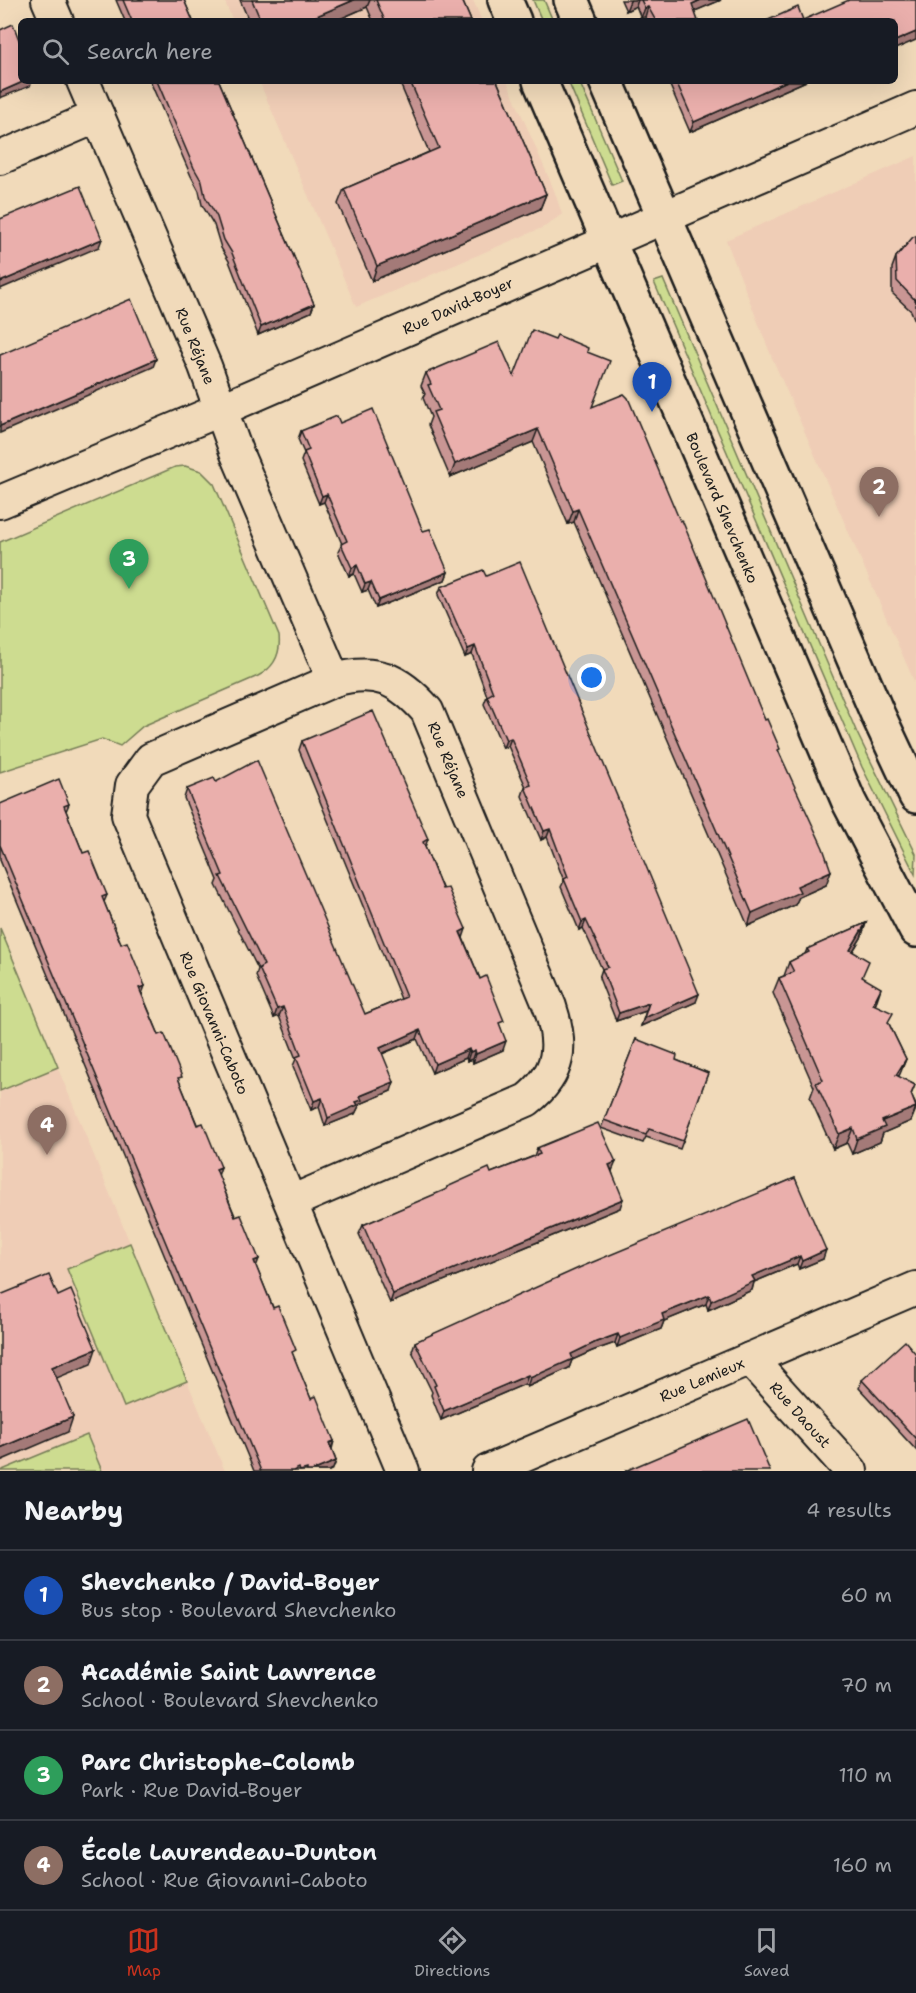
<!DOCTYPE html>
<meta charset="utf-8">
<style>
:root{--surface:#171b24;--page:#242831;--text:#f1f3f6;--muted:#9ea1a6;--line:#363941;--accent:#c8321e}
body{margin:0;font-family:"Shantell Sans",sans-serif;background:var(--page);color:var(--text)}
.you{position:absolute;left:592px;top:678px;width:21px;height:21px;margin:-15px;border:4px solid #fff;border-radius:50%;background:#1a73e8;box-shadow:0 0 0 9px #1a73e833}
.badge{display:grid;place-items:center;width:39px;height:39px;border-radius:50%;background:var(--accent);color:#fff;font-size:20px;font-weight:700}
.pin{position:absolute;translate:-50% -50px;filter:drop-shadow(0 2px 3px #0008)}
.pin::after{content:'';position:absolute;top:32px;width:21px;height:18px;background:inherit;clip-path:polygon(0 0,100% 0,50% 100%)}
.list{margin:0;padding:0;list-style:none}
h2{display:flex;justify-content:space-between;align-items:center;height:78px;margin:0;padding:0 24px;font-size:26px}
h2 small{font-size:20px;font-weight:400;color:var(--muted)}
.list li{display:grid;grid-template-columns:39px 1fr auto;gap:18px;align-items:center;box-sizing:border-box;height:90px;padding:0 24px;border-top:2px solid var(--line)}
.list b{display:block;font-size:22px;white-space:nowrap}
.list p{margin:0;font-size:20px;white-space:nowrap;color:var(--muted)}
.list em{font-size:20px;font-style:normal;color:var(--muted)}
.icon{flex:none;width:33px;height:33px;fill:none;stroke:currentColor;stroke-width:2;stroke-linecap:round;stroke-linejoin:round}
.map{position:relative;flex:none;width:916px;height:1471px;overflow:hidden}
.search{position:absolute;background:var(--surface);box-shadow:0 6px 24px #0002;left:18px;right:18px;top:18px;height:66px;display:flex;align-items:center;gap:15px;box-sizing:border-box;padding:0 21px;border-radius:9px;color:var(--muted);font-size:22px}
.sheet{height:438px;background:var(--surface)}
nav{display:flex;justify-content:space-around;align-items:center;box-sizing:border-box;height:84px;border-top:2px solid var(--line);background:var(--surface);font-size:16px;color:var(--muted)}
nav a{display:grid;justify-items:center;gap:3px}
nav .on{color:var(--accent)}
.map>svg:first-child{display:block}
</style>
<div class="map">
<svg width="916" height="1471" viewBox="0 0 916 1471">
<rect width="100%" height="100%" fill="#f1daba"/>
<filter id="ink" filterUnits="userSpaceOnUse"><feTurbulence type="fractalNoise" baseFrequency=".0167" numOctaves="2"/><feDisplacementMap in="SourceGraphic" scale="12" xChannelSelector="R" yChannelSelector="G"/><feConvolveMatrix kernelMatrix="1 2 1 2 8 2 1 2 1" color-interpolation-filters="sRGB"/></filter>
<g filter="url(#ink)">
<g fill="#efcdb6">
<path d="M224,0h249l9,21h-249z"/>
<path d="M259,81h248l47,109 8,24 -16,12 -190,81z"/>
<path d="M916,156v524l-2,1 -144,-328 -44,-113z"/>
<path d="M0,928l187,453 38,90h-225z"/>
</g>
<g fill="#cddc90" stroke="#747c56" stroke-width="1.5">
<path d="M533,0h11l9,21h-11z"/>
<path d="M568,81h11l43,100 -10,4z"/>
<path d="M663,279l194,454 59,121 -1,20 -53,-107 -208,-485z"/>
<path d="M185,466l16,5 13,13 65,152c2,18 -4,31 -21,40l-115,50 -23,20 -18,-7 -102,33v-230l175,-75z"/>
<path d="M0,928l58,139 -58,24z"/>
<path d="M130,1243l57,138 -63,26 -57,-138z"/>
<path d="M87,1435l15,36h-102z"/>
</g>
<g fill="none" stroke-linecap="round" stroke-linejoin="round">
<g stroke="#1c1c1c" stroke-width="36">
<g id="minor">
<path d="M48,0l9,21"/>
<path d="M83,81l122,285 32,88 97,226"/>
<path d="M0,158l98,-42"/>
<path d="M0,502l220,-92 696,-302"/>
<path d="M291,1202l236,-102c34,-27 36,-54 23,-93l-123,-296c-28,-32 -51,-43 -93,-31l-183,79 -19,26 -4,30 275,656"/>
<path d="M750,1359l101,112"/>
<path d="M488,1471l428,-183"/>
</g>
</g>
<g stroke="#1c1c1c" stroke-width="38">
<g id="tertiary">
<path d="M505,0l9,21"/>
<path d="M571,0l9,21"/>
<path d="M540,81l309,721 67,128"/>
<path d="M606,81l272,634 38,81"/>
</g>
</g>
<use href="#minor" stroke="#f1daba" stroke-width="32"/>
<use href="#tertiary" stroke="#f1daba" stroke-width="33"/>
</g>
<g fill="#c99694" stroke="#1c1c1c" stroke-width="1.5">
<path d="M116,0h68l9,21h-68z"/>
<path d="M240,0h222l9,21h-98l-6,-14 -32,14h-86z"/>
<path d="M621,0h100l-27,11 4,10h-51l-2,-4 -4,1 -5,-12 -10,5z"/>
<path d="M150,81h69l95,223 -3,8 -53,23 -29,-74 -8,-13 -7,-23 -12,-20 -3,-14 -8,-15z"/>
<path d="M399,81h98l49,113 -6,15 -168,72 -34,-77 6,-15 85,-37z"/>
<path d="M668,81h138l-116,51z"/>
<path d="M916,236v87l-5,-12 -19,-18v-25l4,-11z"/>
<path d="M587,352l5,55 173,313 14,32 47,133 -27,12 -4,8 -47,21 -174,-404 -6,2 -35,-82 -83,35 -22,-52 3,-8 -8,-19 2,-4 -4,-8 5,-13 88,3z"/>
<path d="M340,423l83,108 25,41 -3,8 -69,28 -8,-18 -6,2 -8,-18 -5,2 -11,-24 4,-8 -18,-42 -5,2 -18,-43 3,-8 -6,-14 3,-8z"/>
<path d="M441,587l255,415 -55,24 5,-15 -30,10 -17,-43 3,-9 -19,-41 -4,2 -18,-43 3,-6 -17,-44 -6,3 -19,-44 3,-9h1l-18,-41 -5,2 -19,-44 3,-8 -15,-42 -7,3 -27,-62z"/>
<path d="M302,741l126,98 -3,8 76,182 2,21 -30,13 -1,-4 -5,2 -1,-3 -34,15 -15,-34 -35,15 9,37 -31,13 -5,10 -30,12 -6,-19 -8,3 -18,-44 3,-7 -17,-43 -5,2 -18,-42 2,-7 -42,-84 2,-5 -34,-82 3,-9 178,225 36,-15 -102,-249z"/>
<path d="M0,804h69l-3,7 17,42 24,42 -3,7 55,133 21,48 131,316 23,42 -2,8 4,12 -3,8 -4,2h-75l-254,-611z"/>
<path d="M866,923l-5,15 -8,13 10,27 13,25 -1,2 14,19 17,35 -8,18 17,8 -4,10 5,10v4l-5,12 -28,12 -3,9 -28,12 -5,-11 -14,6 -23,-51 4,-11 -41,-94 6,-15 5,-2 5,-14 16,-8 2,-5z"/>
<path d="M636,1039l40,21 32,13 -28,76 -34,-12 -3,6 -42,-15z"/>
<path d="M537,1148l75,23 8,37 -230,95 -31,-69 4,-9 83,-35 1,-3 44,-14 43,-17z"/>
<path d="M795,1178l28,81 -24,10 -2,-5 -43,18 -2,8 -44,20 -2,-6 -42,17 -3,8 -44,18 -2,-4 -23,8 -20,9 -3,8 -42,19 -2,-3 -84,36 -10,-25 1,-3 -20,-41 3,-9z"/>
<path d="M916,1354v96l-57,-62 3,-8z"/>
</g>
<g fill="#a47a78" stroke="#1c1c1c" stroke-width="1.5">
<path d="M354,0h16l-3,7 -32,14h-30z"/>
<path d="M631,0h7l-2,6 -10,5 4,-10z"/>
<path d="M701,0h20l-33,14 4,-10z"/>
<path d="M648,7l-3,10 -4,1 4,-10z"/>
<path d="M916,32v8l-21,9v-8z"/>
<path d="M25,81h7l-2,5 -30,12v-6z"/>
<path d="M787,81h19l-116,51 4,-10z"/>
<path d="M546,194l-6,15 -168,72 5,-15z"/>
<path d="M102,239l-3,8 -99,42v-7z"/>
<path d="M314,304l-3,8 -53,23 3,-8z"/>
<path d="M156,359l-3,8 -153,66v-7z"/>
<path d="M538,429l-5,13 -83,35 5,-13z"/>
<path d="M327,494l-3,8 -5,2 3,-8z"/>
<path d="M578,509l-4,13 -6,2 5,-13z"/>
<path d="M357,565l-3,9 -5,2 3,-8z"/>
<path d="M448,572l-3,8 -69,28 3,-8z"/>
<path d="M371,582l-3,8 -6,2 3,-8z"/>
<path d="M475,646l-3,8 -7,3 3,-8z"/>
<path d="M511,738l-3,8 -5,2 3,-8z"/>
<path d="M550,829l-3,8 -6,3 3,-9z"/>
<path d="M831,871l-5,14 -27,12 -4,8 -47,21 4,-13 45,-27z"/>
<path d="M586,920l-3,8 -4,2 3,-8z"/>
<path d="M866,923l-5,15 -17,27 6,-15z"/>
<path d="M466,929l-3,9 -3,-6z"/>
<path d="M145,986l-3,8 -3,-6z"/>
<path d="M881,988l-5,15 -9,16 6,-15z"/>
<path d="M699,994l-3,8 -55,24 3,-8z"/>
<path d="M649,1003l-3,8 -30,10 3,-8z"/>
<path d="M283,1007l-4,9 -5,2 3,-9z"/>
<path d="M420,1030l-3,9 -41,17 4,-8z"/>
<path d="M506,1041l-3,9 -30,13 3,-9z"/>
<path d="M469,1049l-3,9 -34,15 3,-9z"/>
<path d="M475,1050l-3,9 -5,2 3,-9z"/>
<path d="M906,1059l-6,15 -10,16 6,-15z"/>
<path d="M394,1082l-3,9 -31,13 -5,10 -30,12 3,-8 28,-16 4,-6z"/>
<path d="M322,1098l-3,9 -8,3 3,-9z"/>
<path d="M916,1107l-5,14 -28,12 -3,9 -28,12 5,-15 25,-18z"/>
<path d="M853,1128l-6,15 -14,6 6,-15z"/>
<path d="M616,1162l-4,9 -3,-6z"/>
<path d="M221,1167l-3,9 -2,-7z"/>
<path d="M623,1199l-3,9 -230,95 3,-9z"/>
<path d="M826,1250l-3,9 -24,10 3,-8z"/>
<path d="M800,1256l-3,8 -43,18 -2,8 -44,20 3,-9 41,-25z"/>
<path d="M259,1259l-3,8 -2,-6z"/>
<path d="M709,1295l-3,9 -42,17 -3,8 -44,18 3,-9 42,-24z"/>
<path d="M618,1334l-3,9 -23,8 -20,9 -3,8 -42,19 3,-9 41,-24 25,-12z"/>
<path d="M96,1349l-5,15 -44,18 5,-15z"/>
<path d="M528,1375l-3,9 -84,36 3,-9z"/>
<path d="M73,1417l-5,15 -68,29v-13z"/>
<path d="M334,1441l-3,8 -2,-6z"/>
<path d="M336,1461l-3,8 -4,2h-17z"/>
</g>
<g fill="#eaafac" stroke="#1c1c1c" stroke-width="1.5">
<path d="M123,0h61l9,21h-61z"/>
<path d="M252,0h102l-49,21h-44z"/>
<path d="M376,0h86l9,21h-86z"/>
<path d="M641,0h60l-9,4 6,17h-42l-8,-14 -3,1z"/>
<path d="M849,0h67v32l-21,9v-20h-129l32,-14 5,13z"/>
<path d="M13,24l8,21v36h4l-25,11v-62z"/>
<path d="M157,81h62l95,223 -53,23 -29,-74 -8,-13 -7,-23 -12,-21 -3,-14 -8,-14z"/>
<path d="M410,81h87l49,113 -169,72 -33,-77 95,-41z"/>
<path d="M676,81h111l-93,41z"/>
<path d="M80,186l22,53 -102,43v-63z"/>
<path d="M916,236v65l-19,-20 -1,-24 17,-20z"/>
<path d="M131,299l25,60 -156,67v-71z"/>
<path d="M532,330l23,9 2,-4 31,13 -1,4 23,9 -18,46 32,-13 4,4 52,123 2,-1 83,200 2,-1 13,30 -2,1 45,98 8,23 -34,15 3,6 -48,21 -174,-404 -5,2 -35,-82 -83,35 -22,-52 6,-2 -11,-25 3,-1 -5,-11 73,-31 15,34z"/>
<path d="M373,409l50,122 7,-2 18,43 -69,28 -8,-18 -6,2 -8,-19 -5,3 -11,-24 6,-3 -20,-47 -5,2 -18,-44 5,-2 -8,-19 36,-15 3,7z"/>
<path d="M520,562l179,432 -55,24 5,-15 -30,10 -17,-44 6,-2 -22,-47 -4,2 -18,-43 4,-2 -18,-48 -6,2 -19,-44 6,-2 -20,-47 -5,2 -19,-44 6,-3 -18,-47 -7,3 -27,-62 42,-17 3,6z"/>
<path d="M373,711l55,128 -5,3 19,47 6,-1 18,41 -6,3 20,47 6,-3 18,45 -5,2 7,18 -30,13 -1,-4 -5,2 -1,-3 -34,15 -15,-34 -40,18 14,34 -34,14 2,4 -6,2 2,3 -30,13 -6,-20 -8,3 -18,-44 5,-2 -18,-48 -6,2 -18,-41 5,-3 -44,-89 3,-1 -36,-86 27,-11 2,4 41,-22 108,254 41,-17 -104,-256z"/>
<path d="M59,779l10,25 -5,2 19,47 6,-2 18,44 -5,2 19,47 6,-2 18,44 -6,2 20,47 5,-2 18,44 -4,1 19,47 6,-2 18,44 -5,2 19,48 6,-2 18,44 -5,2 19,47 5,-2 18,44 -4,2 19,47 5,-3 18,45 -5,2 7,18 -24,10h-5v-2l-7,2 -1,-3 -6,3h-32l-261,-626v-41z"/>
<path d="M866,923l-16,27 19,11 -7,16 19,11 -8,16 20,9 -5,9 18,37 -10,16 19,10 -4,9 5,13 -34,14 3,6 -28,12 -4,-11 -14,6 -23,-51 7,-3 -44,-102 15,-6 -5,-10 20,-10 -2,-3z"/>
<path d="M636,1039l41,16 -1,5 32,13 -25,68 -34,-12 -3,6 -42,-15z"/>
<path d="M598,1123l18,39 -7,3 14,34 -230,95 -30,-69 84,-36v-2l42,-19 2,5 49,-19 -3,-6z"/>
<path d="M795,1178l31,72 -24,11 -2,-5 -48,20 3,5 -44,20 -2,-6 -47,19 2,6 -44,18 -2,-4 -22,8 -25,12 2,5 -43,19 -2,-3 -84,36 -10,-25 2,-1 -21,-43 166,-75z"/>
<path d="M49,1275l9,21 13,-6 25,59 -44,18 21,50 -73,31v-153z"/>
<path d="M905,1341l11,13v85l-54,-59z"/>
<path d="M748,1419l22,52h-145z"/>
</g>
</g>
<g text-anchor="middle" stroke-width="4.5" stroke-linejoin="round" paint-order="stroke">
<g font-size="15" fill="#1c1c1c" stroke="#f1daba">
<text transform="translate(458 306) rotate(-24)" y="5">Rue David-Boyer</text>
<text transform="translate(195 346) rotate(68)" y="5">Rue Réjane</text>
<text transform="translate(722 508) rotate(67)" y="5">Boulevard Shevchenko</text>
<text transform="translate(448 760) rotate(67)" y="5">Rue Réjane</text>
<text transform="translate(214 1023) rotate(67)" y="5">Rue Giovanni-Caboto</text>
<text transform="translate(702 1380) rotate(-23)" y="5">Rue Lemieux</text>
<text transform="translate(800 1415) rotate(48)" y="5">Rue Daoust</text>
</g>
</g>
</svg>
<div class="you"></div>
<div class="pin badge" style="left:652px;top:412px;background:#1a4fb4">1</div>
<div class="pin badge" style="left:879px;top:517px;background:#8d6e63">2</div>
<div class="pin badge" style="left:129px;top:589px;background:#2e9e5b">3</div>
<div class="pin badge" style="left:47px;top:1155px;background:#8d6e63">4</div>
<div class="search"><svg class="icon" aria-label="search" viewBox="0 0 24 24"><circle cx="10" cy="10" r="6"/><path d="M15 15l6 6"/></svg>Search here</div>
</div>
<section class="sheet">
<h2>Nearby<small>4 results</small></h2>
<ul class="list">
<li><span class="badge" style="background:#1a4fb4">1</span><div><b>Shevchenko / David-Boyer</b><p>Bus stop · Boulevard Shevchenko</p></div><em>60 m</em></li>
<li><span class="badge" style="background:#8d6e63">2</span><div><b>Académie Saint Lawrence</b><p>School · Boulevard Shevchenko</p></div><em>70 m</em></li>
<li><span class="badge" style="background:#2e9e5b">3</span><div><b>Parc Christophe-Colomb</b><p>Park · Rue David-Boyer</p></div><em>110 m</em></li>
<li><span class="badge" style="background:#8d6e63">4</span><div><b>École Laurendeau-Dunton</b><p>School · Rue Giovanni-Caboto</p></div><em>160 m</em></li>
</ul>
</section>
<nav>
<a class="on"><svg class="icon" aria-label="map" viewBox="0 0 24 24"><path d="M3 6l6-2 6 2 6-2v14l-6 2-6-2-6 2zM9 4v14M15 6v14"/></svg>Map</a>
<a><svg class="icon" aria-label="directions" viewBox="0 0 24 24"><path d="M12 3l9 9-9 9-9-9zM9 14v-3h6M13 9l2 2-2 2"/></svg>Directions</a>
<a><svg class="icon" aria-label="saved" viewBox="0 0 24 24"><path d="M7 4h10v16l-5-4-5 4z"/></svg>Saved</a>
</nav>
